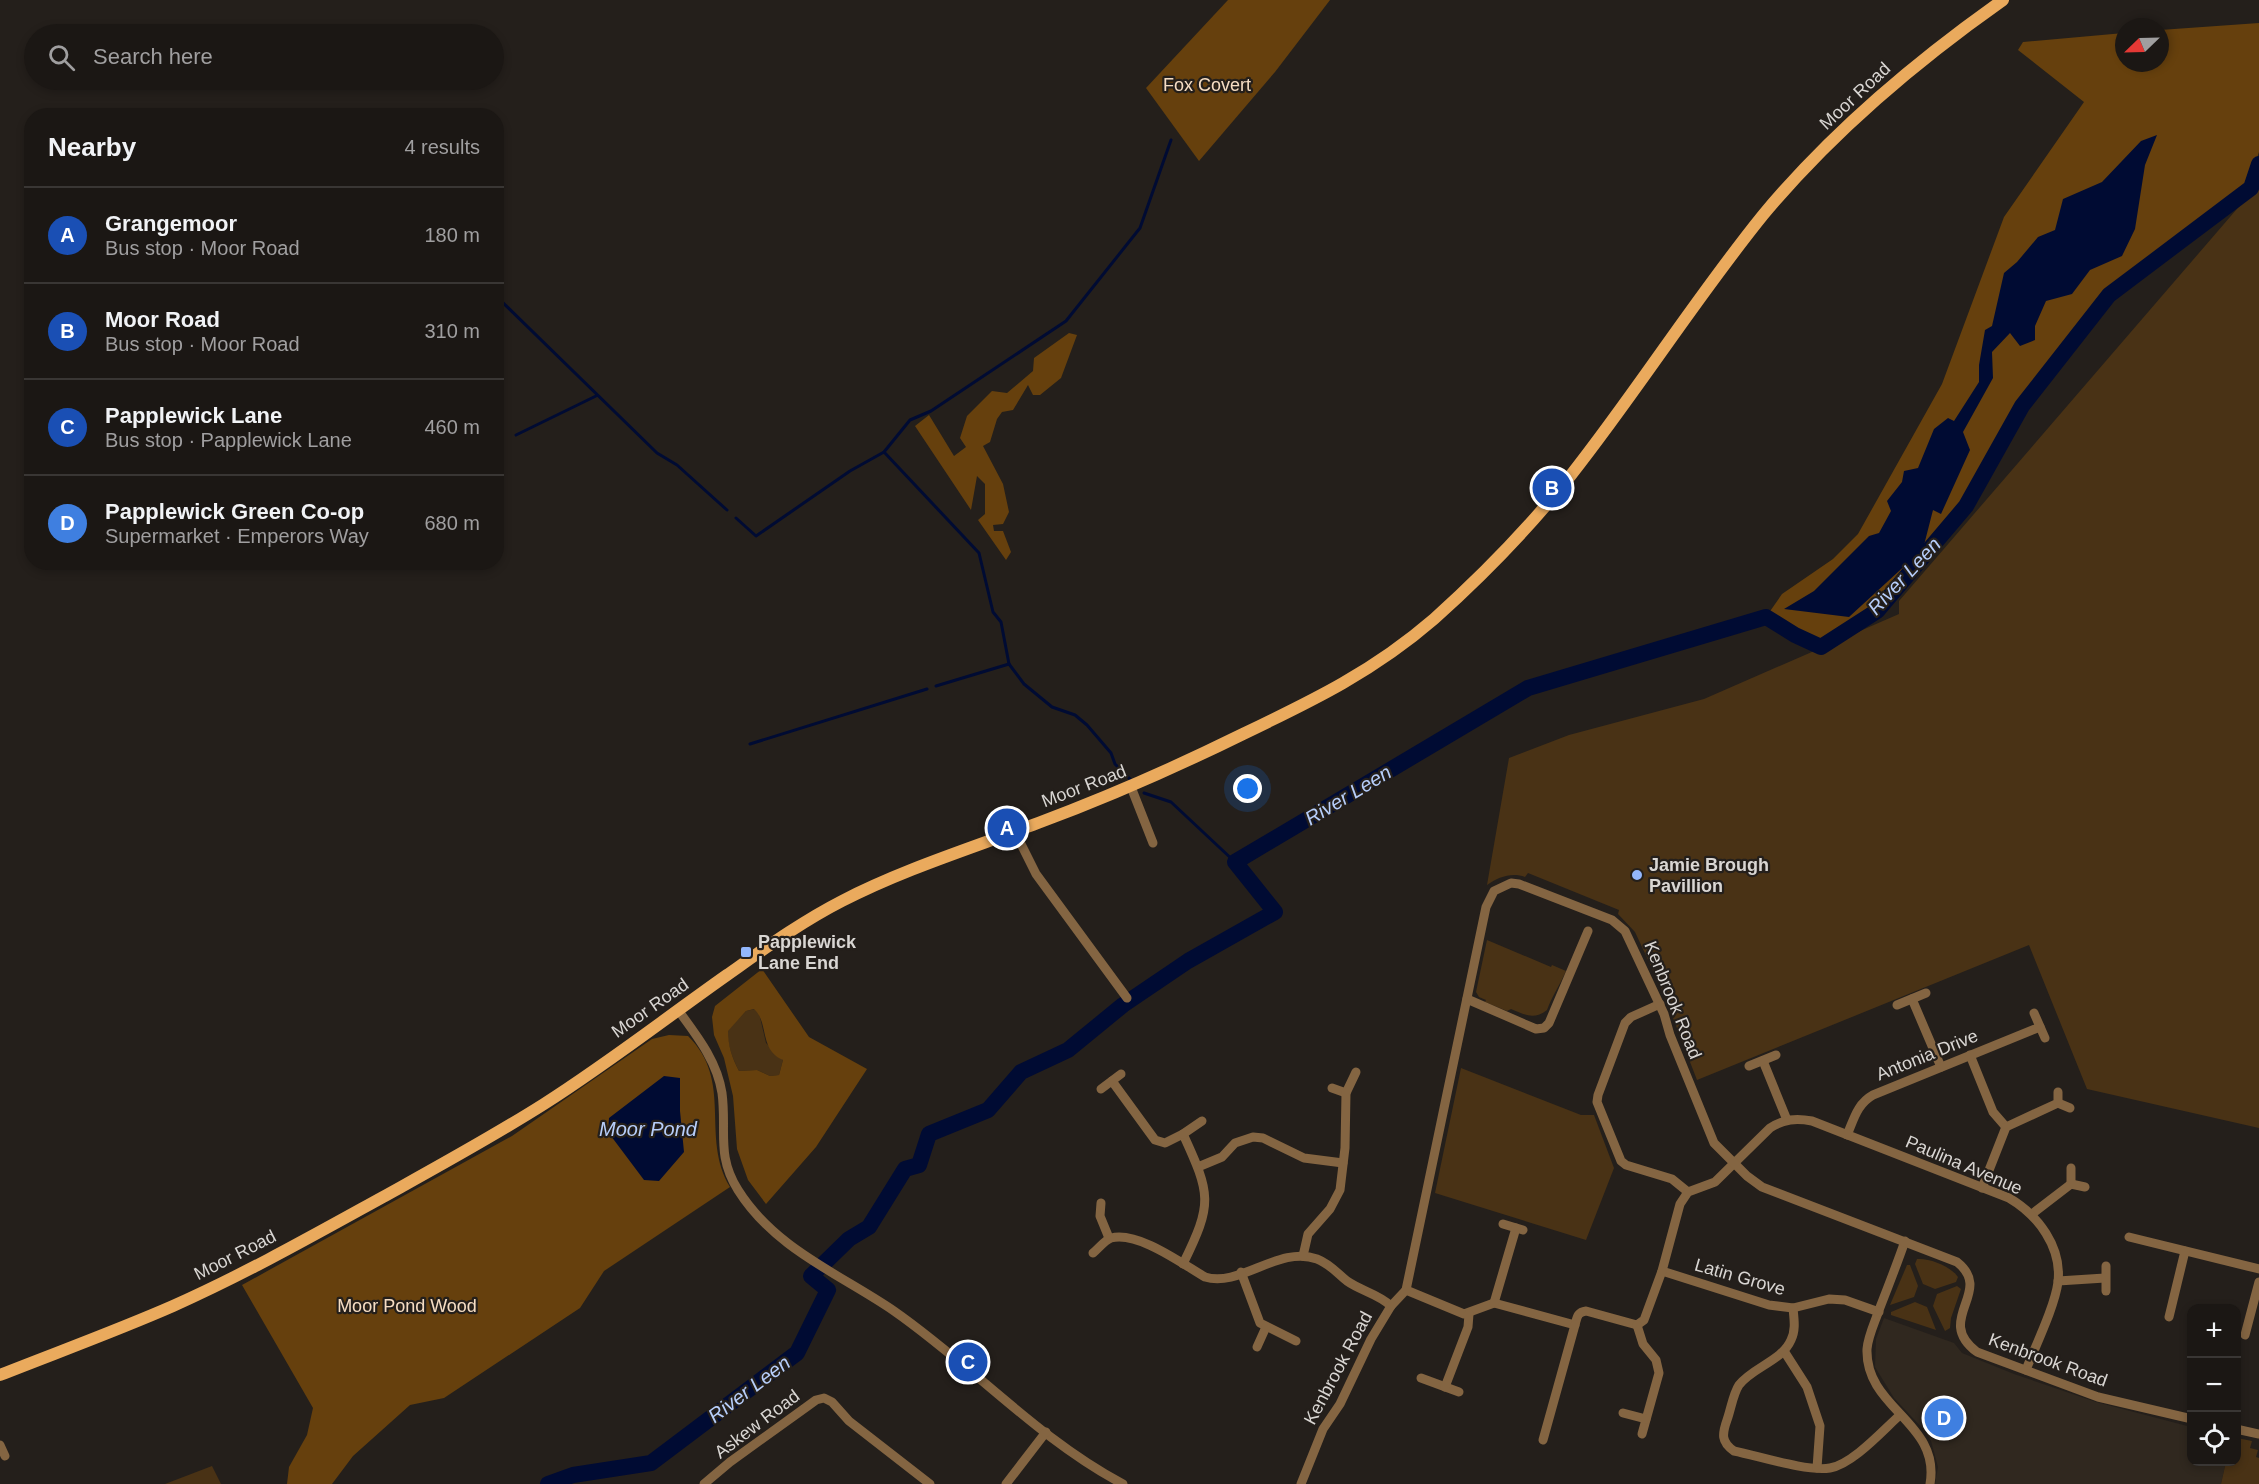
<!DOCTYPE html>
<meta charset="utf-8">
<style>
:root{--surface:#1b1714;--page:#282422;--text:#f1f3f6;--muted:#a09fa0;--line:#393634;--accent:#0f766e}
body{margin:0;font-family:Helvetica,sans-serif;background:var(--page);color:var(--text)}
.controls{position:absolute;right:18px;bottom:18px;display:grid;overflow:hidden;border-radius:12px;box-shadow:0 3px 9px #0003}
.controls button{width:54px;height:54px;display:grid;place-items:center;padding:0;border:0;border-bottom:2px solid var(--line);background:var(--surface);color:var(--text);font:30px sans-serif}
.compass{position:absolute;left:2115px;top:18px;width:54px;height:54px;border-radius:50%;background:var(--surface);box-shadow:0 3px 9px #0003;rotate:247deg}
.you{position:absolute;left:1248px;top:789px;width:21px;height:21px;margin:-15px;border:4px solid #fff;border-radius:50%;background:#1a73e8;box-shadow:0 0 0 9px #1a73e833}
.badge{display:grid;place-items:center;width:39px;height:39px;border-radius:50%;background:var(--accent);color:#fff;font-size:20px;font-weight:700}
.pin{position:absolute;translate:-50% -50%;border:3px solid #fff;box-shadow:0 2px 6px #0006}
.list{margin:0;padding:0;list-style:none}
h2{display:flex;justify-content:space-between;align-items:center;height:78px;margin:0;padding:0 24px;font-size:26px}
h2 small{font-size:20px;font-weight:400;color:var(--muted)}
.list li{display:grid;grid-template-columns:39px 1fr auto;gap:18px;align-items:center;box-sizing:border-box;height:96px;padding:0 24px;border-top:2px solid var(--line)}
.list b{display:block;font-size:22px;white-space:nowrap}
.list p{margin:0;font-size:20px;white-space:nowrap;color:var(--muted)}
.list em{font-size:20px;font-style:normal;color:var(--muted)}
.icon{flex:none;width:33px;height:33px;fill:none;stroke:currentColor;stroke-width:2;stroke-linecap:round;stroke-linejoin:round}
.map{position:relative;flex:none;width:2259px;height:1484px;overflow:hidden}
.search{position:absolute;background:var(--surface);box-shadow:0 3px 9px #0003;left:24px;top:24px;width:480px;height:66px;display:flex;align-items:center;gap:15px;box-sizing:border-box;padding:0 21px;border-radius:33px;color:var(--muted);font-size:22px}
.panel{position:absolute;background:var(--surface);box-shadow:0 3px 9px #0003;left:24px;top:108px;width:480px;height:462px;border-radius:24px}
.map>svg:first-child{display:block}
</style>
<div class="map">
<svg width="2259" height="1484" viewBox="0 0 2259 1484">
<rect width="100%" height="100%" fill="#241f1b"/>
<path fill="#30281f" d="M1884,1318l70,25 8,10 52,21 82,28 95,25 1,35h34l-5,22h-286l3,-17 -7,-26 -6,-10 -31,-33 -19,-31 1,-28z"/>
<g fill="#493215">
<path d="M2259,174v954l-172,-39 -58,-144 -332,135 -34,-88 -28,-60 -17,-18 1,-4 -91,-37 -3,4c-13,-5 -27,0 -38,8l22,-127 60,-23 135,-36 195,-85v-13l356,-413z"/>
<path d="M1487,940l64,27 1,-2 14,6c-6,14 -14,25 -19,39 -13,10 -22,5 -36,-1l-4,2 -22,-9 1,-2 -7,-3 -3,-5z"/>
<path d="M755,1009l4,4 7,30 17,17 -4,15 -9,1 -13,-6 -18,1c-7,-13 -11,-26 -12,-40l19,-20z"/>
<path d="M1461,1068l120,47h13l20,53 -28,72 -151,-47z"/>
<path d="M1917,1259c13,-1 33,7 41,18l-2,5 -21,7 -12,-5 -8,-20z"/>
<path d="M1907,1265h3l8,21 -4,11 -24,8z"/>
<path d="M1957,1286l4,3 -10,29 -1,10 -5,3 -12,-25 4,-12z"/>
<path d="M1915,1302l12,5 9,23 -45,-15v-3z"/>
<path d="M2237,1438l15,3 -2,7 8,2 -2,7 3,1v26h-38l5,-22h10z"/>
<path d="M212,1466l9,18h-56z"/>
</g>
<g fill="#66400d" fill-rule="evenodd">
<path d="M1228,0h102l-55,72 -76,89 -53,-73z"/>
<path d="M2259,23v129l-11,34 -139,109 -87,111 -56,100 -89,105 -56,36 -26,-12 -29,-18 16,-23 51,-35 25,-25 84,-150 62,-167 80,-115 -66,-52 5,-8 101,-9v30h36v-33z"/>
<path d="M1069,333l8,2 -16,43 -21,17h-7l-5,-10 -15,25 -11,2 -5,7 -7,23 -7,4 20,38 6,28 -6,12 -10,1 1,6h9l8,21 -5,8 -28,-40 7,-6v-30l-8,-8 -6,34 -56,-84 14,-11 25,41 12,-9 -6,-9 7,-22 25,-25 15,2 26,-22 1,-13z"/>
<path d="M762,969l47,68 58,32 -51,78 -50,57 -18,-24 -11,-31 -4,-53 -9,-38 -10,-23 -2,-18 3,-11zM754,1009c15,13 5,41 29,51l-4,15 -9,1 -13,-6 -18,1c-7,-13 -11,-26 -11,-40l18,-20z"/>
<path d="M669,1035l19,1c46,45 12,101 42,151l-126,84 -24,37 -136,90 -34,7 -57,51 -21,28h-45l2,-17 18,-32 6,-27 -71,-123 270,-149 140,-97z"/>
</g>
<g fill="#000b33">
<path d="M2157,135l-12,30 -10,64 -13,27 -32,14 -18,24 -26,7 -11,25v14l-15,6 -10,-13 -18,19 1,26 -30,54 7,18 -29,64 -8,-4 -10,39 -74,68 -65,-8 30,-18 55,-55 10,-3 12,-22 -4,-10 15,-19 2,-11 14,-3 16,-39 14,-11 6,3 25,-39v-17l6,-35 7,-4 12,-53 13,-11 21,-25 17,-7 8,-31 39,-17 39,-41z"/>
<path d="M664,1076l16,2v33l4,41 -25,29 -15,-1 -36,-48 1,-14z"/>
</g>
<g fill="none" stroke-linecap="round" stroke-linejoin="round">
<g stroke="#000b33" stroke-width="3">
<path d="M496,296l161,157 20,12 50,45"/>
<path d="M516,435l80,-39"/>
<path d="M496,441l6,-2"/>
<path d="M884,452l95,101 14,59 8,10 8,42 15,20 28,23 23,8 12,10 24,28 4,11 15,15"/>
<path d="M736,518l20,18 94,-65 34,-19 26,-32 21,-9 135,-90 74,-93 31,-88"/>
<path d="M197,567l16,-5"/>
<path d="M936,686l73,-22"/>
<path d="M750,744l177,-55"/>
<path d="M1144,793l27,9 64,60"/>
</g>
<path stroke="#000b33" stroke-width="16" d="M548,1484l25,-9 78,-12 146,-110 31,-63 -17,-14 38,-37 20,-12 36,-58 14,-4 10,-31 59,-24 33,-38 47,-22 55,-45 65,-44 87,-49 -40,-50 293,-174 238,-71 29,18 26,12 56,-36 89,-105 56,-100 87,-111 142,-107 8,-24"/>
<g stroke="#846542" stroke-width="9">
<path d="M1131,787l22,56"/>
<path d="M1015,832l21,42 91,124"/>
<path d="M1467,999l69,30 8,-1 5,-5 39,-92"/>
<path d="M1912,999l29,68"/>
<path d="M1660,1004l-29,13 -6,6 -27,72 -1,7 24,59 5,4 46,14 16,13"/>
<path d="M1897,1005l29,-12"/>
<path d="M678,1010c19,26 39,51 44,83 5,38 -6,62 16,97 37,59 102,84 156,121 79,55 144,128 229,173"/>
<path d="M2034,1013l11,25"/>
<path d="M1970,1055l23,57 13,15"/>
<path d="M1763,1061l24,59"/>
<path d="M1749,1066l27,-11"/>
<path d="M1112,1081l43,59 10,3 18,-9c28,61 30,69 0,130"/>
<path d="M1332,1088l14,5"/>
<path d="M1101,1089l20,-15"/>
<path d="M2058,1103l12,5"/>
<path d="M1183,1134l19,-13"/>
<path d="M1847,1135c7,-16 10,-31 26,-40l167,-68"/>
<path d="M1198,1167l24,-10 13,-14 18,-6 10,1 41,20 39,5"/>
<path d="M2071,1184v-16"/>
<path d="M1982,1188l24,-61 52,-24v-11"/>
<path d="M1101,1203l-1,13 9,22"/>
<path d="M2032,1214l39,-30 14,3"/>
<path d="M1503,1224l20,6"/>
<path d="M2129,1237l130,32"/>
<path d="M1905,1241c-8,23 -17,46 -26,69 -4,12 -11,26 -12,39 -2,60 74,73 63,135"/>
<path d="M1093,1253c6,-5 12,-13 18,-15 27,-7 70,25 94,39 35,11 74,-32 112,-18 13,5 20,14 30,22 14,10 32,13 44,25"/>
<path d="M1303,1256l5,-22 22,-25 10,-19 5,-42 1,-55 10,-21"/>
<path d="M1662,1271l107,34 24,3 36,-9 16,1 34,12"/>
<path d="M1241,1272l19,51 36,18"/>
<path d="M2058,1281l47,-3"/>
<path d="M1406,1290l58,24 30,-11 81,22c2,-7 2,-13 11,-14l51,14 7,-5 18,-49 18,-67 8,-12 27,-10 55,-54c14,-9 26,-10 42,-7l197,77c29,17 53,49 49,84 -3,24 -23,65 -32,88"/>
<path d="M2106,1291v-25"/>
<path d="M1494,1303l22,-75"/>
<path d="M1793,1308c1,11 3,22 -2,32 -9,21 -38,27 -52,45 -6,9 -8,24 -12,35 -5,14 -6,22 7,31 25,5 73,21 96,17 23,-4 53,-38 70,-53"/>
<path d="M2169,1317l16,-66"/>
<path d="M1637,1325l6,19 13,16 3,13 -17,61"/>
<path d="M2245,1335l14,-53"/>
<path d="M1257,1347l9,-20"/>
<path d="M1784,1351l23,36 13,39 -3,42"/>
<path d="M1421,1378l38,14"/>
<path d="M1445,1387l23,-60 1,-13"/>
<path d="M1623,1413l23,6"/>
<path d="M2236,1429l23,5"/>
<path d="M1543,1440l32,-115"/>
<path d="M0,1445l5,11"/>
<path d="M704,1484l26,-22 75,-54 11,-8 8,-2 8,4 17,19 81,63"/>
<path d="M1006,1484l40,-52"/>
<path d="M1301,1484l22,-55 17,-25 31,-65 20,-33 15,-16 80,-383 8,-16 17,-8 8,1 93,36 13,11 39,83 6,21 44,108 33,33 15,11 195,75c38,30 -24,57 20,90l121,45 94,22"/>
</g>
<path stroke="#eaaa5d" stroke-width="12" d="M0,1375c58,-23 116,-44 173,-69 72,-32 141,-71 210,-109 54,-30 109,-60 161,-93 63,-40 122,-86 183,-129 37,-26 74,-53 115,-74 62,-32 130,-53 196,-78 70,-26 138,-56 205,-89 71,-34 131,-63 191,-115 49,-44 96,-92 137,-144 67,-85 124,-176 192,-260 69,-83 152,-153 240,-215"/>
</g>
<g fill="#93b7fd" stroke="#241f1b" stroke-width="2">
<circle cx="1637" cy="875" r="6"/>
<rect x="740" y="946" width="12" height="12" rx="3"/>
</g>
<g text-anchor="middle" stroke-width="4.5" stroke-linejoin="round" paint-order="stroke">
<g font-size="18" fill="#f6ddc3" stroke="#241f1b">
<text x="1207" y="91">Fox Covert</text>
<text x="407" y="1312">Moor Pond Wood</text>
</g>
<g font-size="18" fill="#d9d6d3" stroke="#241f1b">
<text transform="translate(1855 96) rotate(-43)" y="6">Moor Road</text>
<text transform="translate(1084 786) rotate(-21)" y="6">Moor Road</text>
<text transform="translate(1673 1000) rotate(68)" y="6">Kenbrook Road</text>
<text transform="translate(650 1008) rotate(-35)" y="6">Moor Road</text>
<text transform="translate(1927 1055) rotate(-22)" y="6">Antonia Drive</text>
<text transform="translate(1964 1165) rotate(23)" y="6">Paulina Avenue</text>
<text transform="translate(235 1255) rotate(-27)" y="6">Moor Road</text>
<text transform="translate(1740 1277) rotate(16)" y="6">Latin Grove</text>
<text transform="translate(2048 1360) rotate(20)" y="6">Kenbrook Road</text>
<text transform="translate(1338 1368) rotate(-62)" y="6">Kenbrook Road</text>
<text transform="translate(757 1424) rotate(-37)" y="6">Askew Road</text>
</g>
<g font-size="18" font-weight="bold" fill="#d9d6d3" stroke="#241f1b" text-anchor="start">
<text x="1649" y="871">Jamie Brough<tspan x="1649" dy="21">Pavillion</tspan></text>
<text x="758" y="948">Papplewick<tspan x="758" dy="21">Lane End</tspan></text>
</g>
<g font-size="20" font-style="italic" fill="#b7cefa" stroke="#241f1b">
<text transform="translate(1904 576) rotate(-47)" y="7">River Leen</text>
<text transform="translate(1348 795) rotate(-31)" y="7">River Leen</text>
<text x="648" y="1136">Moor Pond</text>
<text transform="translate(749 1389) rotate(-37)" y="7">River Leen</text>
</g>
</g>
</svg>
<div class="controls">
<button>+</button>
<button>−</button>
<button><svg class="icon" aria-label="locate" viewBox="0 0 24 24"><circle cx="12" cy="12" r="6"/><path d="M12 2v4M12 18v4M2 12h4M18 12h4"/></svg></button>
</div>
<svg class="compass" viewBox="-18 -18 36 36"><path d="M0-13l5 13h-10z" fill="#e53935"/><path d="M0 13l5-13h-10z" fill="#a09fa0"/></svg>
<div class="you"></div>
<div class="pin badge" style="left:1007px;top:828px;background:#1a4fb4">A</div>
<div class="pin badge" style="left:1552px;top:488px;background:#1a4fb4">B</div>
<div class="pin badge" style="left:968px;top:1362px;background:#1a4fb4">C</div>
<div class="pin badge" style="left:1944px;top:1418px;background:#3f7fe0">D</div>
<div class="search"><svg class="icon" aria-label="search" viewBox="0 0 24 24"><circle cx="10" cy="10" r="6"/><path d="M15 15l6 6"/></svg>Search here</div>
<section class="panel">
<h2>Nearby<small>4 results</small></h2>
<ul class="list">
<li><span class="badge" style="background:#1a4fb4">A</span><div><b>Grangemoor</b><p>Bus stop · Moor Road</p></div><em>180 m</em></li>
<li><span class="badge" style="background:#1a4fb4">B</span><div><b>Moor Road</b><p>Bus stop · Moor Road</p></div><em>310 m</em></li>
<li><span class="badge" style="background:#1a4fb4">C</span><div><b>Papplewick Lane</b><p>Bus stop · Papplewick Lane</p></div><em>460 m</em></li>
<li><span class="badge" style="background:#3f7fe0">D</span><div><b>Papplewick Green Co-op</b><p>Supermarket · Emperors Way</p></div><em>680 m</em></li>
</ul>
</section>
</div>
